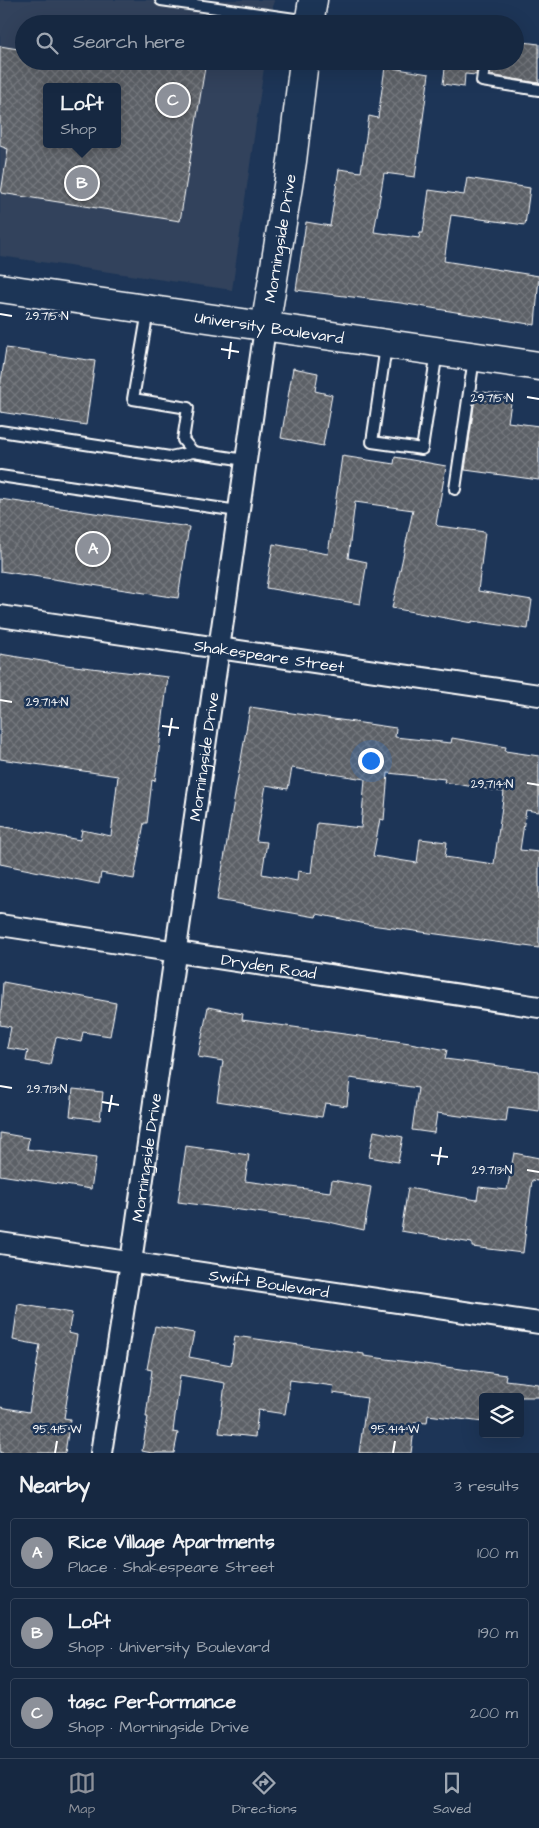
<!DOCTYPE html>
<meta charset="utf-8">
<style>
:root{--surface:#162841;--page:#1f3048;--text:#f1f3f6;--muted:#9ea6b1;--line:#35445a;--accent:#8c9099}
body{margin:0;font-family:"Architects Daughter",sans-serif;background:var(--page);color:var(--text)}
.controls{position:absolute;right:15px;bottom:15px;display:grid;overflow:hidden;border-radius:5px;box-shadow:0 5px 20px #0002}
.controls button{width:45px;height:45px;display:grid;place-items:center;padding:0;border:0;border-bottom:1px solid var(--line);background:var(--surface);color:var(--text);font:25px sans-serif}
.you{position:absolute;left:370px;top:760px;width:18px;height:18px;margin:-12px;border:4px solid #fff;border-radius:50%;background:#1a73e8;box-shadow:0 0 0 8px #1a73e833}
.badge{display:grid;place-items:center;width:32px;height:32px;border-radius:50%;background:var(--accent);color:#fff;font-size:16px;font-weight:700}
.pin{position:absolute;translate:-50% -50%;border:2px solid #fff;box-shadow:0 1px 5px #0006}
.popup{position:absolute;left:43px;top:83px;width:78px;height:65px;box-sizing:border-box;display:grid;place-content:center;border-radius:5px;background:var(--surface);filter:drop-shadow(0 1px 4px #0005);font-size:16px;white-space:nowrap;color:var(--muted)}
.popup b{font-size:19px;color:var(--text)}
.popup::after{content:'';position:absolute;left:50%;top:100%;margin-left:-10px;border:10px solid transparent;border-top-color:var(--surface)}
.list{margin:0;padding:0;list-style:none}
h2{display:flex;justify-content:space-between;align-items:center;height:65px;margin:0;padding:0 20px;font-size:21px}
h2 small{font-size:16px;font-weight:400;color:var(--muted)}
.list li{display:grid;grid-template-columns:32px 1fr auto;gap:15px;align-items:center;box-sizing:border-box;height:70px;margin:0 10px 10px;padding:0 10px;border:1px solid var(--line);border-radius:5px}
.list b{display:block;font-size:19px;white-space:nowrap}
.list p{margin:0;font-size:16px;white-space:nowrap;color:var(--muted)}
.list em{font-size:16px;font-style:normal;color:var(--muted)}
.icon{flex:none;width:28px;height:28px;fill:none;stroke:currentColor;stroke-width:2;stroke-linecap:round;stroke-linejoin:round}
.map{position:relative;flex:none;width:539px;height:1453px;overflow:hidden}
.search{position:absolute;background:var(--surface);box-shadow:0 5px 20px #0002;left:15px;right:15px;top:15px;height:55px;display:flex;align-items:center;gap:12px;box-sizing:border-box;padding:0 18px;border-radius:28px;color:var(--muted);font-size:19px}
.sheet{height:305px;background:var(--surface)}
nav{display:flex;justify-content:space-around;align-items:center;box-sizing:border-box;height:70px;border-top:1px solid var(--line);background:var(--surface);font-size:14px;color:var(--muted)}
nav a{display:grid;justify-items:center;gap:2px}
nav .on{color:var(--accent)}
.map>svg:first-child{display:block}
</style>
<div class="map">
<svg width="539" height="1453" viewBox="0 0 539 1453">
<defs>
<pattern id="building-cross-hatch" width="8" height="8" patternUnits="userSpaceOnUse" patternTransform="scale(1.25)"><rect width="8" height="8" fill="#5b6066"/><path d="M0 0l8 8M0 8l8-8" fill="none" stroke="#74787d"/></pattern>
</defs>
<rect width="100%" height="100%" fill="#1d3557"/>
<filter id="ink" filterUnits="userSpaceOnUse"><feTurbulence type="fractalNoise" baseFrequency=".02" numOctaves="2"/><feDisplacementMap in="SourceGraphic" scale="10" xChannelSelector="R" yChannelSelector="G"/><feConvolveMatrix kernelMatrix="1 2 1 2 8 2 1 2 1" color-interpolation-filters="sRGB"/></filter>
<g filter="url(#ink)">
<path fill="#30425c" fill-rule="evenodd" d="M0,0h274l-3,24h-247v37h241l-33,229 -232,-34zM47,87h70v57h-70z"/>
<g fill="url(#building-cross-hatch)" stroke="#fff" fill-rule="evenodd">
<path d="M515,41l24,3v39l-49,-8 2,-14h23z"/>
<path d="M0,46l24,4v11h182l-26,160 -179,-28 7,-44 -8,-3zM47,87h70v57h-70z"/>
<path d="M446,61h32l-2,14 -11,-1 -1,13 -21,-3z"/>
<path d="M385,67l44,7 -14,103 -31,-4 -10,59 45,6 1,-5h3l6,-43 35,5 3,-17 63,10 -5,37 -74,-10 -7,46 95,15 -4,49 -134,-22 -105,-13 10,-68 24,4 9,-57 22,3 8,-56 9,2z"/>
<path d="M6,348l89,13 -9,64 -86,-13v-24z"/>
<path d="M293,368l25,5 -3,18 17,4 -9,51 -42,-8z"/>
<path d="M476,391l36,5 -4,26 31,4v54l-74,-10z"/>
<path d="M342,456l52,8 1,-7 51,9 -10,58 2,2 47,6 -7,59 54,9 -4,29 -56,-8v2l-80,-15 21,-98 -58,-8 -7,56 19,4 -7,42 -94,-16 7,-44 55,10z"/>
<path d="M0,499l189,28 -11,71 -178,-27z"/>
<path d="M0,654l66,11 102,12 -13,104 -3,-1 -5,43h-3l-10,56 -33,-6 -2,11 -99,-20v-38l80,14 2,-10 29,6 7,-60 -118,-17z"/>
<path d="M250,707l146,21 -1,9 56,6 1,-5 54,9 -1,4 34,5v56l-13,-2 -6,40 19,2v96l-168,-23 -54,-11 -1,3 -99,-17zM292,768l73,11 -4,49 -44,-5 -6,50 -13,-2 -1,10 -35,-7 5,-32 -11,-1 10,-56 22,4zM388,773l57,6 -1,3 60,10 -10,72 -49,-7 2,-15 -27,-3 -3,24 -44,-7 7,-37 4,1z"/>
<path d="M3,982l113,21 -6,33 -27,-4 -2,10 -25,-5 -6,28 -24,-4 2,-10 -21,-3 4,-21 -11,-2z"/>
<path d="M208,1007l35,7 -1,6 168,23 37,7 -2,9 94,12v40l-31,-4 -2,15 -69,-9 -3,20 -22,-3 6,-42 -68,-10 -3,28 -22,-3 -3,14 -105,-16 6,-40 -25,-4z"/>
<path d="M73,1089l30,3 -3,28 -30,-4z"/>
<path d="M374,1131l29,6 -5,25 -29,-5z"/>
<path d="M0,1133l29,5 -2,11 69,9 -5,31 -91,-14z"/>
<path d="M186,1146l63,9 -4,26 85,11 2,-12 39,7 -7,43 -39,-9 -147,-19z"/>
<path d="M514,1153l25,5v23l-7,-1 -9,73 -51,-6v-4l-71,-12 7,-43 69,12 2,-13 28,3z"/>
<path d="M18,1304l54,9 -4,20 9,2 -13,83 6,1 -5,34h-65v-46l29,5 11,-67 -27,-5z"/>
<path d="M155,1326l39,7 -5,24 42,8 4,-29 129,18v2l142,19 -1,5 34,4v13h-56v25l-55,-7 -1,8 -12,-1 -4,31h-52l8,-55 -34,-5 1,-7 -44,-6 -5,34 -27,-4 -3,27 -36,-4 6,-50 -45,-8 -7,57 5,1 -4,20h-22l-10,-2 6,-34h-2l6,-47 -5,-1z"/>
</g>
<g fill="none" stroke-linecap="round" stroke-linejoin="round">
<g stroke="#fff" stroke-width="14">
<g id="lane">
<path d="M161,0l148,21"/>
<path d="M485,61l-3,20 57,9"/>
<path d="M148,311l-15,88 55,9 -5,32 10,12"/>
<path d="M386,346l-14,96 50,7 15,-97"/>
<path d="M0,431l170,26 23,-5 52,8"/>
<path d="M0,476l238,35"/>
<path d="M455,489l19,-131"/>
</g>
</g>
<g stroke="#fff" stroke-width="24">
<g id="street">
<path id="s1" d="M0,616l539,79"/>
<path id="s2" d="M0,925l539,82"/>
<path id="s3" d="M0,1243l539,80"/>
<path id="s4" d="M101,1453l30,-191 134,-934"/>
</g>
</g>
<g stroke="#fff" stroke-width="31">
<g id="secondary">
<path d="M309,24l4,-24"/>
<path id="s5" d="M0,288l539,78"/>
<path id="s6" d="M265,328l27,-167 12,-100"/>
</g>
</g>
<use href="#lane" stroke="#1d3557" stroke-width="10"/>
<use href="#street" stroke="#1d3557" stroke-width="20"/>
<use href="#secondary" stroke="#1d3557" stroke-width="28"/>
</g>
</g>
<path fill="none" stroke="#fff" stroke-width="2" d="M0,314l12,2M221,349l18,3M229,359l2,-17M527,397l12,2M0,700l12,2M162,726l17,2M169,736l3,-18M527,783l12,2M0,1086l12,2M102,1102l17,3M109,1112l3,-17M431,1155l17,2M438,1165l3,-18M527,1170l12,2M55,1453l2,-12M393,1453l2,-12"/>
<g text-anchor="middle" stroke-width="5" stroke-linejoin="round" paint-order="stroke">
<g font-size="16" fill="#fff" stroke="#1d3557">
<text dy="6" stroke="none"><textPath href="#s6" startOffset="91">Morningside Drive</textPath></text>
<text dy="6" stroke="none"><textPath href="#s5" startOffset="272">University Boulevard</textPath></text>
<text dy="6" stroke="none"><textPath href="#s1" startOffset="272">Shakespeare Street</textPath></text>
<text dy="6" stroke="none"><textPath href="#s4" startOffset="704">Morningside Drive</textPath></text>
<text dy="6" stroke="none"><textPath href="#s2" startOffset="272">Dryden Road</textPath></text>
<text dy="6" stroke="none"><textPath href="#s4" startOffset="299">Morningside Drive</textPath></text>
<text dy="6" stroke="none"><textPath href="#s3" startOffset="272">Swift Boulevard</textPath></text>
</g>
</g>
<g font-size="12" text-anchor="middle" fill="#fff" stroke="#1d3557" stroke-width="5" stroke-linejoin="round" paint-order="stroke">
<text x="47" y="320">29.715°N</text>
<text x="492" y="402">29.715°N</text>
<text x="47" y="706">29.714°N</text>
<text x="492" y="788">29.714°N</text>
<text x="47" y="1093">29.713°N</text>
<text x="492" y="1174">29.713°N</text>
<text x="57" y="1433">95.415°W</text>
<text x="395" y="1433">95.414°W</text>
</g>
</svg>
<div class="controls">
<button><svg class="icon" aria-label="layers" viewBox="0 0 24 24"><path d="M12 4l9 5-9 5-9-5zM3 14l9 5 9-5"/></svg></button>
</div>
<div class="you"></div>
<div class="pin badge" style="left:93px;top:549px">A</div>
<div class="pin badge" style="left:82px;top:183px">B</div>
<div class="popup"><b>Loft</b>Shop</div>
<div class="pin badge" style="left:173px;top:100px">C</div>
<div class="search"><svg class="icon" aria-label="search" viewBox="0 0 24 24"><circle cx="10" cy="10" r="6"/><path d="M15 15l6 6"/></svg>Search here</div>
</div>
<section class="sheet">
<h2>Nearby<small>3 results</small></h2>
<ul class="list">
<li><span class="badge">A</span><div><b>Rice Village Apartments</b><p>Place · Shakespeare Street</p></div><em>100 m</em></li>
<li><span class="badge">B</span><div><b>Loft</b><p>Shop · University Boulevard</p></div><em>190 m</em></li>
<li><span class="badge">C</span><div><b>tasc Performance</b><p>Shop · Morningside Drive</p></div><em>200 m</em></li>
</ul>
</section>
<nav>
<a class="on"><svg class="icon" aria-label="map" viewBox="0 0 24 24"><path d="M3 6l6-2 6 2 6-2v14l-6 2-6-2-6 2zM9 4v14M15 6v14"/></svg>Map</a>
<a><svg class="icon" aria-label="directions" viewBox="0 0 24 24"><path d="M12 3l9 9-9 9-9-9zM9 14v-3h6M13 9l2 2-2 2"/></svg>Directions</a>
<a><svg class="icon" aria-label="saved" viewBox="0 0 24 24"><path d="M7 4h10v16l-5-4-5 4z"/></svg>Saved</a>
</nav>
